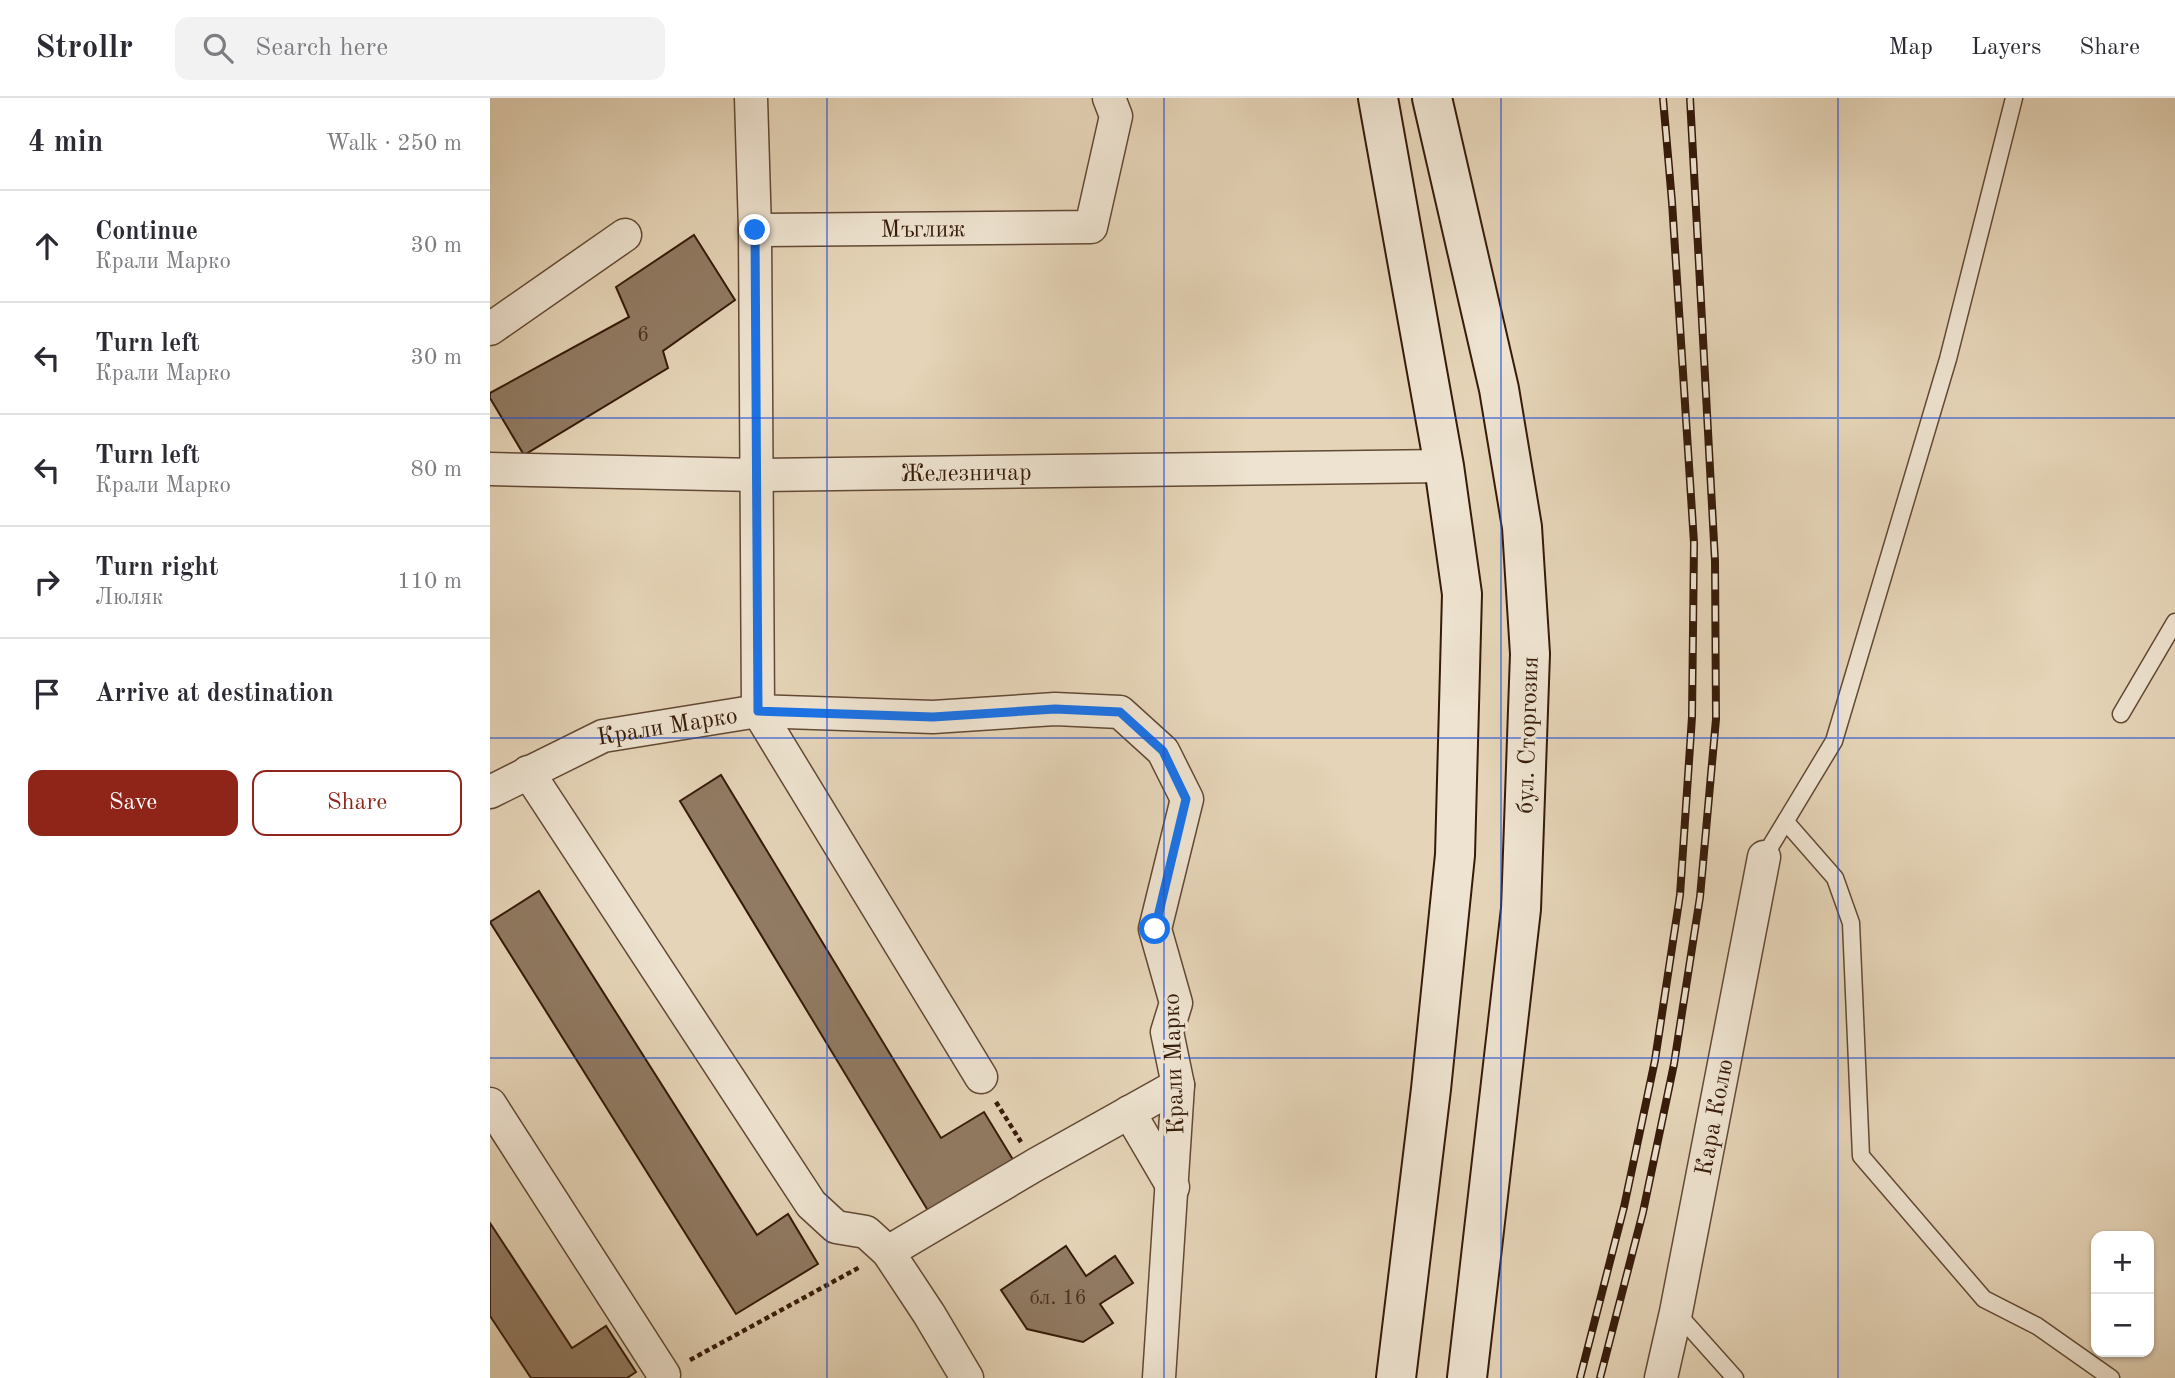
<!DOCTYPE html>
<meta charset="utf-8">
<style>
:root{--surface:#fff;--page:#f2f2f3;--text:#2b2b33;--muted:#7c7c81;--line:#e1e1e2;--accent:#8f2418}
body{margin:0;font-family:"Old Standard TT",serif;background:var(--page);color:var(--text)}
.controls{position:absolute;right:21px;bottom:21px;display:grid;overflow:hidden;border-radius:14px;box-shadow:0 2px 5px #0004}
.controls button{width:63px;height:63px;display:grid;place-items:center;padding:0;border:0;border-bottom:2px solid var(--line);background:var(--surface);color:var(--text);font:35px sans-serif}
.stop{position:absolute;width:21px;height:21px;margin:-16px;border:5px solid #1a73e8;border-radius:50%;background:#fff}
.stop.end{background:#1a73e8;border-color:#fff;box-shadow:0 2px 7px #0008}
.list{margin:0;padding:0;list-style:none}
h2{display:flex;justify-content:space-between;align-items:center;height:91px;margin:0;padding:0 28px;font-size:30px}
h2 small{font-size:23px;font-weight:400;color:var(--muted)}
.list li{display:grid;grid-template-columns:46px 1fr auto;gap:21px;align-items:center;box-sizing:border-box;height:112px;padding:0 28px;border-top:2px solid var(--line)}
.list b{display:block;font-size:26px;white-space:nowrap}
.list p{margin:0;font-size:23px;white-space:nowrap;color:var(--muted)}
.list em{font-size:23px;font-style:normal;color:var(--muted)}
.actions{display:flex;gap:14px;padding:21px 28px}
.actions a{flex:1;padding:16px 0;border:2px solid var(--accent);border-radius:14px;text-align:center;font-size:24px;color:var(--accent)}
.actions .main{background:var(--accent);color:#fff}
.icon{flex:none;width:38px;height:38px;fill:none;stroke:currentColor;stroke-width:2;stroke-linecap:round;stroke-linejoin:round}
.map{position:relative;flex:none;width:1685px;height:1280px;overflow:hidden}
header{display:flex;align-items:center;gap:42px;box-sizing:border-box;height:98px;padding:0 35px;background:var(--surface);border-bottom:2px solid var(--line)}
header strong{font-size:33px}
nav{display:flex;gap:38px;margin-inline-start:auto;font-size:24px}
.search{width:490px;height:63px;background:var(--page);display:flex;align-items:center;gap:18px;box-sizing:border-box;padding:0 24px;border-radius:14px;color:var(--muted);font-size:26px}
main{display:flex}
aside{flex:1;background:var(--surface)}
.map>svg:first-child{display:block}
</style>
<header>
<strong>Strollr</strong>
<div class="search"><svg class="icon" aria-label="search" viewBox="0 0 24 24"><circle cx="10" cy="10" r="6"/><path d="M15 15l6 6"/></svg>Search here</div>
<nav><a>Map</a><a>Layers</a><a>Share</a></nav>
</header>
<main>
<aside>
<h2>4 min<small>Walk · 250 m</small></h2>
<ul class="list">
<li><svg class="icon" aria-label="ahead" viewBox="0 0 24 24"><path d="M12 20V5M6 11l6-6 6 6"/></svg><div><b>Continue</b><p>Крали Марко</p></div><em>30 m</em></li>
<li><svg class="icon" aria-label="left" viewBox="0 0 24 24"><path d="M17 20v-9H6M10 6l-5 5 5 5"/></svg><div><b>Turn left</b><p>Крали Марко</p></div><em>30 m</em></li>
<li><svg class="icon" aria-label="left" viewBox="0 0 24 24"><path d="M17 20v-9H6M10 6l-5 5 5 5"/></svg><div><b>Turn left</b><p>Крали Марко</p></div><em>80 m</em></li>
<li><svg class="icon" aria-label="right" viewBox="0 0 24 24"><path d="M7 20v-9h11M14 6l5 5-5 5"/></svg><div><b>Turn right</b><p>Люляк</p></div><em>110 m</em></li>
<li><svg class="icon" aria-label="arrive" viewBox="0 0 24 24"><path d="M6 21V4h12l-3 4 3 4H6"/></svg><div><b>Arrive at destination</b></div></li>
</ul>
<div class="actions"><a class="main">Save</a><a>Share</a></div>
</aside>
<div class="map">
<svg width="1685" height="1280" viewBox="0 0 1685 1280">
<rect width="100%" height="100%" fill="#e5d4b7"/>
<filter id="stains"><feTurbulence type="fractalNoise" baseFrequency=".00286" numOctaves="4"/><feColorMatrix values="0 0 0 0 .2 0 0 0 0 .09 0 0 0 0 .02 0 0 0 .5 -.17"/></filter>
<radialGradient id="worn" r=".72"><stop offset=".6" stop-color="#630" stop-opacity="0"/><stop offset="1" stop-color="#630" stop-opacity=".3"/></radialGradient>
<g fill="#917b63" stroke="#361b09" stroke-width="2">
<path d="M204,137l41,65 -72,51 5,17 -144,87 -34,-57v-5l139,-76 -13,-30z"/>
<path d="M231,677l220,363 43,-26 31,51 -85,51 -250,-413z"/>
<path d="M49,793l218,344 31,-21 30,50 -82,50 -246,-392z"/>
<path d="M0,1125l82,125 34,-22 30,46 -9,6h-96l-41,-62z"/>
<path d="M576,1148l20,30 29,-20 18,27 -33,21 13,19 -30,19 -56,-13 -26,-39z"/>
</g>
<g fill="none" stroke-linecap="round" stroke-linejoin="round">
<g stroke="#624934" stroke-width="19">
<g id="lane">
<path d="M1631,616l54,-92"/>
<path d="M1296,724l49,56 16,45 10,233 123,143 53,27 74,52"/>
<path d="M1274,759l70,-116 114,-382 66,-261"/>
<path d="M1186,1214l59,66"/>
</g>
</g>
<g stroke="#624934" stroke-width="35">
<g id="street">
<path d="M261,0l4,132 3,481 223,366"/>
<path id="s1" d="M265,132l336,-3 25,-111 -7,-18"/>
<path d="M0,231l135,-94"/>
<path id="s2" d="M0,371l266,6 688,-9"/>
<path d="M38,674l283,432 25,23 30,5 22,20 41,62 38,64"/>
<path id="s3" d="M0,694l113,-56 155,-25 175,6 122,-8 65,3 43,39 24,48 -32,130 21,74 -9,29 11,53 -19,293"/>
<path d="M0,1006l174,271"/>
<path d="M639,1014l44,75"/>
<path d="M398,1154l147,-87 143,-80"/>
<path id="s4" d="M1171,1280l15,-66 88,-455"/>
</g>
</g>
<g stroke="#361b09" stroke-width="42">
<g id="secondary">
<path d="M888,0l66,368 18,128 -7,261 -24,234 -35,289"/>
<path d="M942,0l67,291 23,138 8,127 -9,255 -54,469"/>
</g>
</g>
<g stroke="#361b09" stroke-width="4.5" stroke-dasharray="5 3.5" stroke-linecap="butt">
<path d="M506,1004l25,40"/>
<path d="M200,1262l170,-93"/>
</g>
<use href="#lane" stroke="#eee3d0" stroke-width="16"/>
<use href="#street" stroke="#eee3d0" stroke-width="32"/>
<use href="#secondary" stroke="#eee3d0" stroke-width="38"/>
<g stroke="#361b09" stroke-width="8">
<g id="rail">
<path d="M1090,1280l44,-171 31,-147 25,-165 12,-178 2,-174 -22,-341 -9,-104"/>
<path d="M1110,1280l43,-166 31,-148 26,-167 16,-178 -1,-158 -25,-463"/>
</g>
</g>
<use href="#rail" stroke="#eee3d0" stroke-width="5" stroke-dasharray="16" stroke-linecap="butt"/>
</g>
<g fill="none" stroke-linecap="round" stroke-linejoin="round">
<path stroke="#1a73e8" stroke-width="9" d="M265,132l3,481 175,6 122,-8 65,3 43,39 23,48 -31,130"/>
</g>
<path fill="none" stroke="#1d4ed8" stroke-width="2" stroke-opacity="0.55" d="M337,0v1280M674,0v1280M1011,0v1280M1348,0v1280M0,320h1685M0,640h1685M0,960h1685"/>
<g text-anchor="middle" stroke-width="6" stroke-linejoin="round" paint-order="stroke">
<g font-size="21" fill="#4d3320">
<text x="153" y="243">6</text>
<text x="568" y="1206">бл. 16</text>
</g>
<g font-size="24" fill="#361b09" stroke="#eee3d0">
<text dy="8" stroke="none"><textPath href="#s1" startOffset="168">Мъглиж</textPath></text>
<text dy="8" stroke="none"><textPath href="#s2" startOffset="476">Железничар</textPath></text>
<text dy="8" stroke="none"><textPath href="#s3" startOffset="191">Крали Марко</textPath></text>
<text transform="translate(1037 637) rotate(-88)" y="8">бул. Сторгозия</text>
<text transform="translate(683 966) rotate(-92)" y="8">Крали Марко</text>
<text dy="8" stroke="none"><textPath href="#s4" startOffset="266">Кара Колю</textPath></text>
</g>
</g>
<rect width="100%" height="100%" filter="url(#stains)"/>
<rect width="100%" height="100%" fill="url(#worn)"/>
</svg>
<div class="controls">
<button>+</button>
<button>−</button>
</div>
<div class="stop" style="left:665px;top:831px"></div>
<div class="stop end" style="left:265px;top:132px"></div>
</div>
</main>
